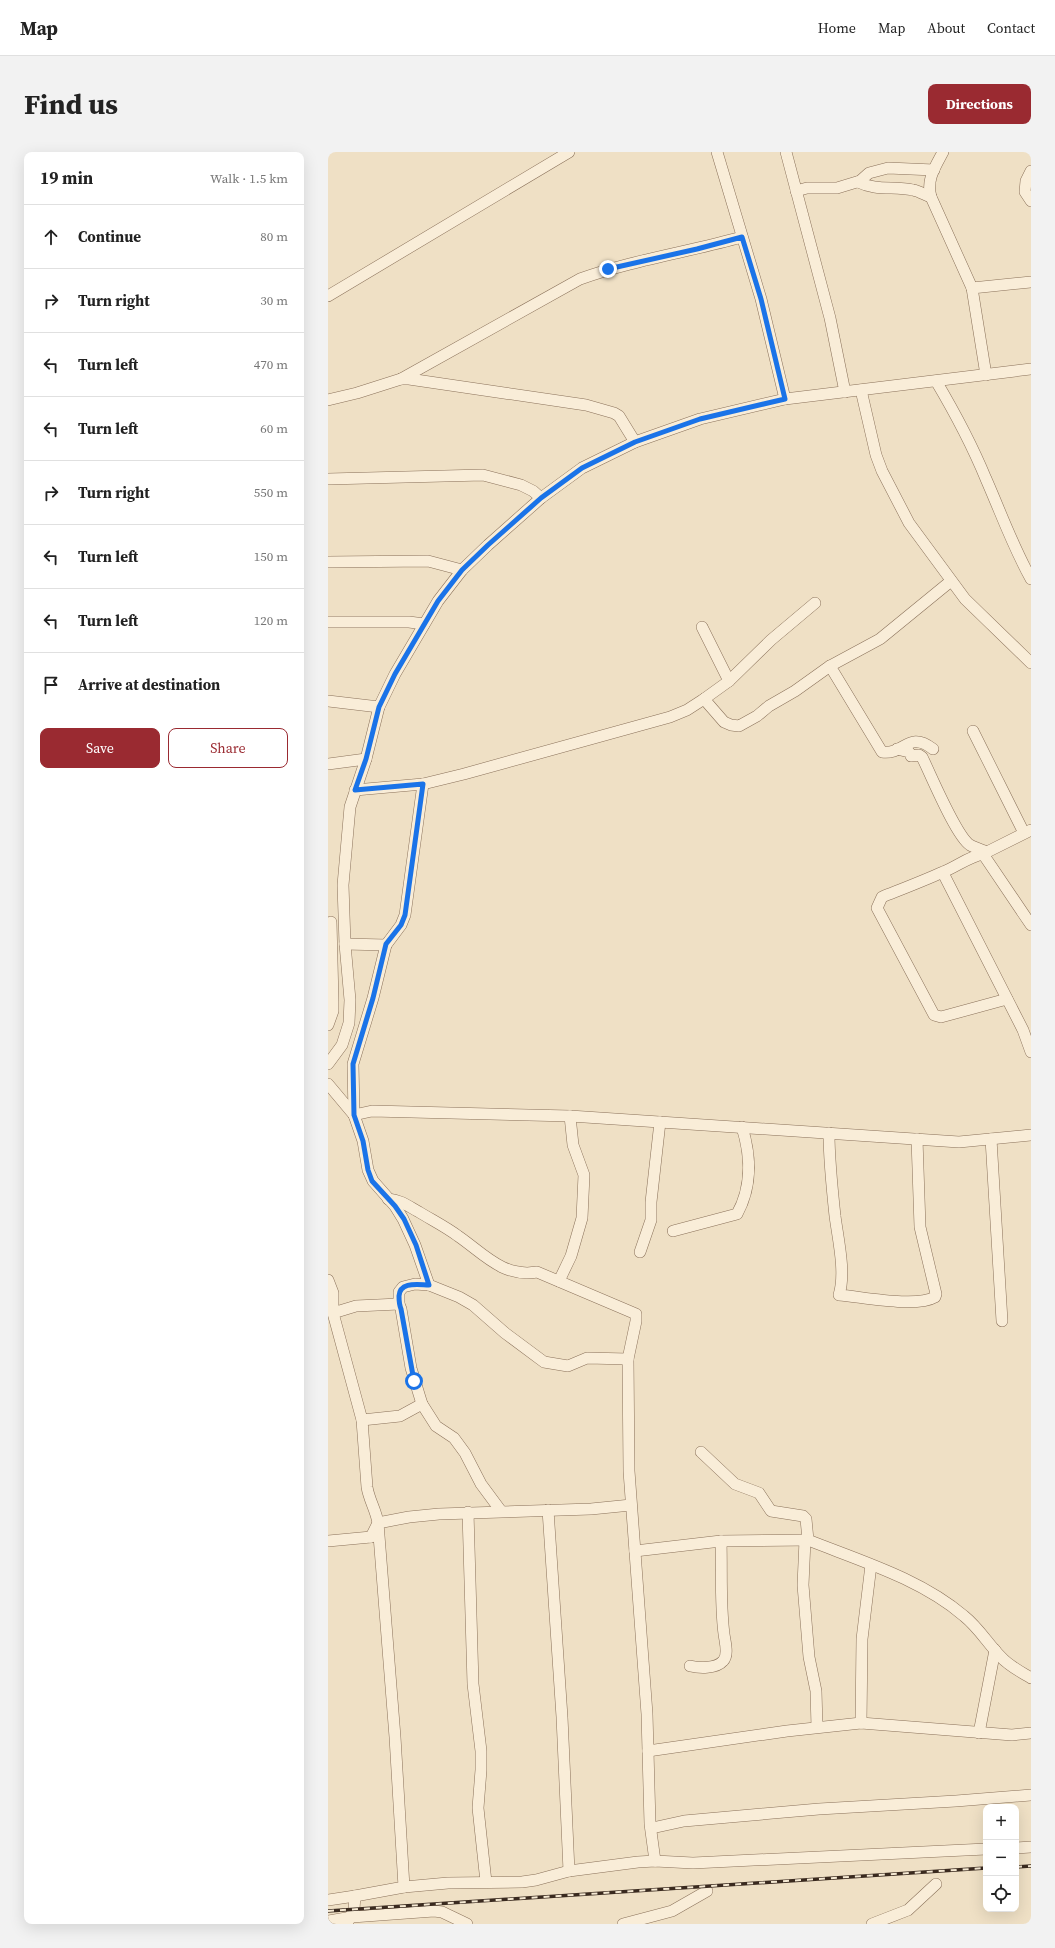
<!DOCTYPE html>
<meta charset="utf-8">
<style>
:root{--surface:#fff;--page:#f2f2f2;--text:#222;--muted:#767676;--line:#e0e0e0;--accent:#9a2a31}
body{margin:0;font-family:"Source Serif 4",serif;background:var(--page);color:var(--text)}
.controls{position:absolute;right:12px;bottom:12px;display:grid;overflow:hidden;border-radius:8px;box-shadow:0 4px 16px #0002}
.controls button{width:36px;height:36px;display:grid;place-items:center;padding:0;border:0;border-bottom:1px solid var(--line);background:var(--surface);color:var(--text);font:20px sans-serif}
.stop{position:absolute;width:12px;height:12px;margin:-9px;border:3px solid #1a73e8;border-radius:50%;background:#fff}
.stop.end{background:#1a73e8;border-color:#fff;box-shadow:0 1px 4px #0008}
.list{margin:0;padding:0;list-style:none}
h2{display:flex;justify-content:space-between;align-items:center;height:52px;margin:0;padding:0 16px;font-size:17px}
h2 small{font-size:13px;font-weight:400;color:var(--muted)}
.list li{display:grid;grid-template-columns:26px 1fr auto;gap:12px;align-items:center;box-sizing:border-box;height:64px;padding:0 16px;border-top:1px solid var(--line)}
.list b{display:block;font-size:15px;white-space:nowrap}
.list em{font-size:13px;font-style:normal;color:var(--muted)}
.actions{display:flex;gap:8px;padding:12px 16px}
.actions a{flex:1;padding:9px 0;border:1px solid var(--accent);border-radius:8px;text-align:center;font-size:14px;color:var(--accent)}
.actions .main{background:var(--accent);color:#fff}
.icon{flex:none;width:22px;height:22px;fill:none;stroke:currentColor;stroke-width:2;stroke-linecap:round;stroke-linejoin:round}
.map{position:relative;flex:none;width:703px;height:1772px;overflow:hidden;border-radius:8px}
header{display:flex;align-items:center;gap:24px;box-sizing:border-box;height:56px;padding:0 20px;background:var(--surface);border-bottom:1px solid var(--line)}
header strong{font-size:19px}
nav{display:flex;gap:22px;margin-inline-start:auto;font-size:14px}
.intro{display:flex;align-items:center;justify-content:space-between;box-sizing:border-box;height:96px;padding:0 24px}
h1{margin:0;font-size:28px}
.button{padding:10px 18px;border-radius:8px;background:var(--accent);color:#fff;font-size:14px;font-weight:700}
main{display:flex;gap:24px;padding:0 24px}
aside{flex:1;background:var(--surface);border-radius:8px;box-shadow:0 4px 16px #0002}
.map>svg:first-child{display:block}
</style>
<header>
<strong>Map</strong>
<nav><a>Home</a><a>Map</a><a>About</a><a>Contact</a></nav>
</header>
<div class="intro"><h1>Find us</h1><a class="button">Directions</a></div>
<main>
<aside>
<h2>19 min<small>Walk · 1.5 km</small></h2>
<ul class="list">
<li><svg class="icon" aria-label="ahead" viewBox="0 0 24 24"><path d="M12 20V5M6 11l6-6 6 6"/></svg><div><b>Continue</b></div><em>80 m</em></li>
<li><svg class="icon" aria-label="right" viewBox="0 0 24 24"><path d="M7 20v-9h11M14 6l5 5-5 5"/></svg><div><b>Turn right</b></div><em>30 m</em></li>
<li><svg class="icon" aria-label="left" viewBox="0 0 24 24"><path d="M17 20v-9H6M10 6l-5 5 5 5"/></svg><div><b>Turn left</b></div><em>470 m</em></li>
<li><svg class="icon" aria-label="left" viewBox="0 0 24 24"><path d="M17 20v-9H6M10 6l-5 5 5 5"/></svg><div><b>Turn left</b></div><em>60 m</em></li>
<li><svg class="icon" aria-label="right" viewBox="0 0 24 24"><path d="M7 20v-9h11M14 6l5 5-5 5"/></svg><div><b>Turn right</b></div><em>550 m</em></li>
<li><svg class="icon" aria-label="left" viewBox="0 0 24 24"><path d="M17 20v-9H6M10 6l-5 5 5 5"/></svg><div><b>Turn left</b></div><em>150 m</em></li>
<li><svg class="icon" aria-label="left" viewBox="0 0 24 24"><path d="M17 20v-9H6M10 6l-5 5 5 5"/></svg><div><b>Turn left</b></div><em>120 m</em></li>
<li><svg class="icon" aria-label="arrive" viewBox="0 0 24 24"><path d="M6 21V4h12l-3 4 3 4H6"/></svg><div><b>Arrive at destination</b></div></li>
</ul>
<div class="actions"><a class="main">Save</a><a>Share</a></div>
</aside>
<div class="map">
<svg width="703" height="1772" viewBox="0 0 703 1772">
<rect width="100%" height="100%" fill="#efe0c5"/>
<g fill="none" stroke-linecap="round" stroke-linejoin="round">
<g stroke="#8a715a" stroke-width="12">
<g id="minor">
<path d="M389,0l44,147 24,100"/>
<path d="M458,0l44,166 15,74"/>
<path d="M615,0c-8,15 -17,28 -12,45l41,91"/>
<path d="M703,19l-5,10 -1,11 6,9"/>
<path d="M530,30c18,9 36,4 55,8 6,1 12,5 18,7"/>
<path d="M468,39l11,-3h30l23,-7 9,-8 19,-5 46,2"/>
<path d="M0,144l241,-144"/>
<path d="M658,223l-14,-87 59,-6"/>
<path d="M73,227l179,-100c53,-19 108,-27 162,-42"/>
<path d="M608,229c19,32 36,64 50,98 15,34 27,68 45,100"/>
<path d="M533,238l15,65 6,16 27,52 56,76 66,64"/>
<path d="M0,248l29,-7 44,-14h8l177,26 28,8 5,3 16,26"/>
<path d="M0,327l155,-4 38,10 12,6 8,7"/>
<path d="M0,410l100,-1 34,9"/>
<path d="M0,470h81l15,2"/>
<path d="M374,475l27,54"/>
<path d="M376,547l25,-18 42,-41 44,-37"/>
<path d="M0,549l51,6"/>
<path d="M645,579l51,102"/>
<path d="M569,597l12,3 2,4 8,-1 3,2c9,18 34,79 48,88 5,3 12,5 17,7"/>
<path d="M605,597c-25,-19 -28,6 -51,3l-52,-86 50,-27 71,-58"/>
<path d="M0,612l38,-5"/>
<path d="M95,632l-18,131 -4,10 -15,20 -13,53 -20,66 1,51 9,26 5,29 5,11 22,25 8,13 12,26 14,40"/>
<path d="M27,638l68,-6 41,-10 206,-57 17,-7 17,-11 20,23 7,3 8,1 18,-10 12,-10 26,-15 35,-25"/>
<path d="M655,702l48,71"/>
<path d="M615,721l80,157 8,22"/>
<path d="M17,792l41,1"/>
<path d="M679,847l-66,18 -7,-2 -57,-107 5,-11c20,-8 41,-16 61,-25 13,-5 27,-16 40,-18l48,-24"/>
<path d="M0,873l5,-14v-10l-2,-79"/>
<path d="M0,912l14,-19 7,-22 1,-23 -5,-56 -2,-59 7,-78 16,-48 13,-52 16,-33 43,-73 24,-31 26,-25 53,-47 41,-30 53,-26 65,-23 85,-20 246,-30"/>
<path d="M0,932l26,31"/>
<path d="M26,963l18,-4 198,5 389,26 72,-7"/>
<path d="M501,981c0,27 3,55 6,83 3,23 11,57 4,79 24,2 77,13 96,2l1,-3 -16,-67 -3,-88"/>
<path d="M663,987l11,182"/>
<path d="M60,1047c13,1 20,7 31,13 13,8 27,15 39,24 25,17 45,42 79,36l99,42v7l-8,38 1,112 18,243 1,37 139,-20 74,-8 151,12 19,-2"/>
<path d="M345,1079l64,-17c15,-27 14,-58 5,-87"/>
<path d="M312,1100l11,-32v-18l9,-80"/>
<path d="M0,1128l5,13v20l29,107 5,67c2,13 9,23 11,36l17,214 9,150 -49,9 -1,13 -7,15"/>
<path d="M231,1129l12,-25 11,-38 2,-43 -11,-30 -3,-29"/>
<path d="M5,1161l23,-7 43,-2"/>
<path d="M94,1252l-11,-36 -10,-59 -2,-5v-12l4,-5 12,-3 14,1 30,12 14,8 32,28 39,29 24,4 19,-8 41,1"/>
<path d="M34,1268l38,-4 22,-12 14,22 18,12 11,15 16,31 20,27"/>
<path d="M373,1300l34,32 24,9 12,18 32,5 3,3 2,21c53,21 113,39 156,76 15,12 24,28 37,41 8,9 20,15 30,21"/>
<path d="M220,1358l14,207 7,154"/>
<path d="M140,1360l5,172 8,67v19l-3,38 8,74"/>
<path d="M43,1385l7,-14 31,-6 30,-3 152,-5 40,-4"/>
<path d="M477,1388l-2,45 6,72 7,34 1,36"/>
<path d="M0,1389l43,-4"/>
<path d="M307,1399l86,-10 87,-1"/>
<path d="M362,1514c9,2 26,3 33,-5 6,-6 2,-19 1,-27 -4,-30 -2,-63 -3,-93"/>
<path d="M533,1571l1,-84 9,-74"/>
<path d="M651,1581l16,-83"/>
<path d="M320,1599l2,73 5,37"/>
<path d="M324,1676l32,-7 135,-12 137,-8 75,-6"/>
<path d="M688,1696l15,-1"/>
<path d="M76,1735l44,-4 74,-1 14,-2 33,-9 69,-9 17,-1 38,2 293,-14"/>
<path d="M0,1748l27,-4"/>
<path d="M0,1769l24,-4 82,-6 8,1 25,12"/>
<path d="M295,1772l49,-13 35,-20"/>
<path d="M544,1772l36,-14 28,-26"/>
</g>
</g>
<use href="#minor" stroke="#f9edd8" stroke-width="11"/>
<g stroke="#3a2a1f" stroke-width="3.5">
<g id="rail">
<path d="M688,1715l15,-1"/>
<path d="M0,1759l658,-43"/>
</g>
</g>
<use href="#rail" stroke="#f6ead4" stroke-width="2" stroke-dasharray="6" stroke-linecap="butt"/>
</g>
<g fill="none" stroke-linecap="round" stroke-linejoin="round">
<path stroke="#1a73e8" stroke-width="5" d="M86,1229l-13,-72c-2,-5 -2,-8 -2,-13 1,-15 20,-11 30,-11l-13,-40 -12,-26 -9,-13 -23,-25 -4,-11 -5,-29 -9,-26 -1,-51 20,-66 13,-54 15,-19 4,-10 18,-131 -68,6 11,-31 13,-52 16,-33 43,-73 24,-31 26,-25 53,-47 41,-30 53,-26 65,-23 85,-20 -24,-100 -19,-62 -45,12 -89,20"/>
</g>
</svg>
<div class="controls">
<button>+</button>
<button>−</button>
<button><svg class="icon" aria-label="locate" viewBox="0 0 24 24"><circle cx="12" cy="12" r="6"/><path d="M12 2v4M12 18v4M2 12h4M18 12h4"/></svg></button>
</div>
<div class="stop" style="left:86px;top:1229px"></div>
<div class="stop end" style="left:280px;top:117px"></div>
</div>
</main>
